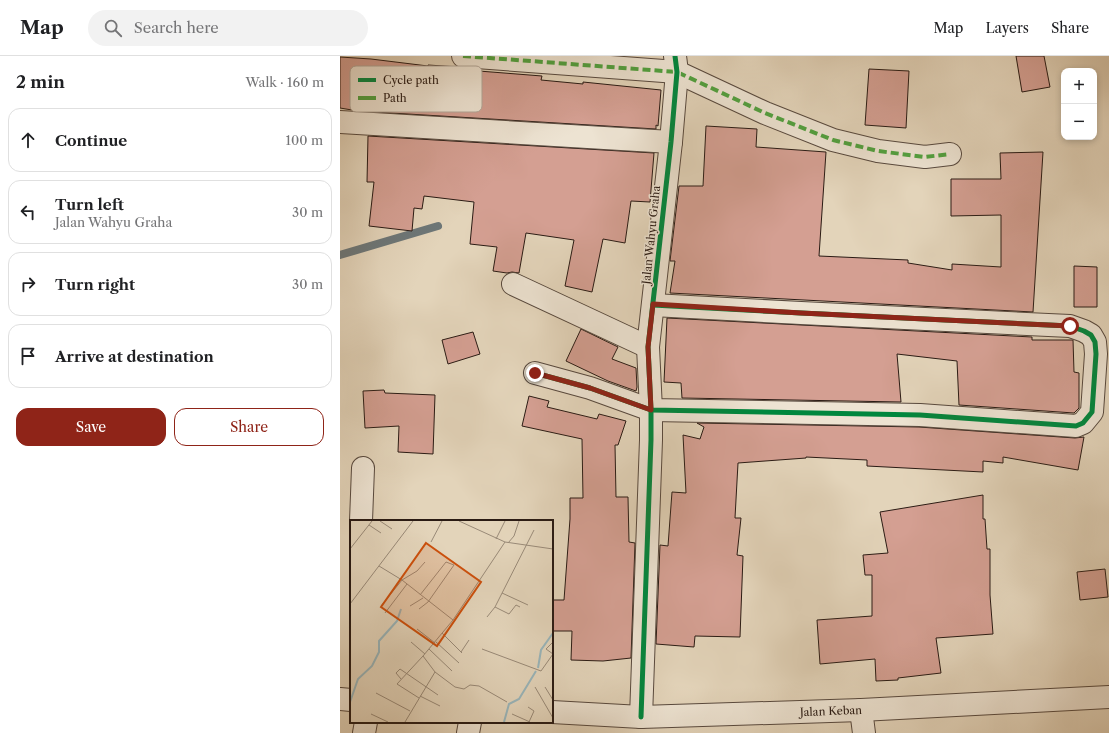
<!DOCTYPE html>
<meta charset="utf-8">
<style>
:root{--surface:#fff;--page:#f2f2f2;--text:#202124;--muted:#757577;--line:#e0e0e0;--accent:#8f2418}
body{margin:0;font-family:"Libre Caslon Text",serif;background:var(--page);color:var(--text)}
.controls{position:absolute;right:12px;top:12px;display:grid;overflow:hidden;border-radius:8px;box-shadow:0 2px 6px #0003}
.controls button{width:36px;height:36px;display:grid;place-items:center;padding:0;border:0;border-bottom:1px solid var(--line);background:var(--surface);color:var(--text);font:20px sans-serif}
.stop{position:absolute;width:12px;height:12px;margin:-9px;border:3px solid #8f2418;border-radius:50%;background:#fff}
.stop.end{background:#8f2418;border-color:#fff;box-shadow:0 1px 4px #0008}
.list{margin:0;padding:0;list-style:none}
h2{display:flex;justify-content:space-between;align-items:center;height:52px;margin:0;padding:0 16px;font-size:17px}
h2 small{font-size:13px;font-weight:400;color:var(--muted)}
.list li{display:grid;grid-template-columns:26px 1fr auto;gap:12px;align-items:center;box-sizing:border-box;height:64px;margin:0 8px 8px;padding:0 8px;border:1px solid var(--line);border-radius:12px}
.list b{display:block;font-size:15px;white-space:nowrap}
.list p{margin:0;font-size:13px;white-space:nowrap;color:var(--muted)}
.list em{font-size:13px;font-style:normal;color:var(--muted)}
.actions{display:flex;gap:8px;padding:12px 16px}
.actions a{flex:1;padding:9px 0;border:1px solid var(--accent);border-radius:12px;text-align:center;font-size:14px;color:var(--accent)}
.actions .main{background:var(--accent);color:#fff}
.icon{flex:none;width:22px;height:22px;fill:none;stroke:currentColor;stroke-width:2;stroke-linecap:round;stroke-linejoin:round}
.map{position:relative;flex:none;width:769px;height:677px;overflow:hidden}
header{display:flex;align-items:center;gap:24px;box-sizing:border-box;height:56px;padding:0 20px;background:var(--surface);border-bottom:1px solid var(--line)}
header strong{font-size:19px}
nav{display:flex;gap:22px;margin-inline-start:auto;font-size:14px}
.search{width:280px;height:36px;background:var(--page);display:flex;align-items:center;gap:10px;box-sizing:border-box;padding:0 14px;border-radius:22px;color:var(--muted);font-size:15px}
main{display:flex}
aside{flex:1;background:var(--surface)}
.map>svg:first-child{display:block}
</style>
<header>
<strong>Map</strong>
<div class="search"><svg class="icon" aria-label="search" viewBox="0 0 24 24"><circle cx="10" cy="10" r="6"/><path d="M15 15l6 6"/></svg>Search here</div>
<nav><a>Map</a><a>Layers</a><a>Share</a></nav>
</header>
<main>
<aside>
<h2>2 min<small>Walk · 160 m</small></h2>
<ul class="list">
<li><svg class="icon" aria-label="ahead" viewBox="0 0 24 24"><path d="M12 20V5M6 11l6-6 6 6"/></svg><div><b>Continue</b></div><em>100 m</em></li>
<li><svg class="icon" aria-label="left" viewBox="0 0 24 24"><path d="M17 20v-9H6M10 6l-5 5 5 5"/></svg><div><b>Turn left</b><p>Jalan Wahyu Graha</p></div><em>30 m</em></li>
<li><svg class="icon" aria-label="right" viewBox="0 0 24 24"><path d="M7 20v-9h11M14 6l5 5-5 5"/></svg><div><b>Turn right</b></div><em>30 m</em></li>
<li><svg class="icon" aria-label="arrive" viewBox="0 0 24 24"><path d="M6 21V4h12l-3 4 3 4H6"/></svg><div><b>Arrive at destination</b></div></li>
</ul>
<div class="actions"><a class="main">Save</a><a>Share</a></div>
</aside>
<div class="map">
<svg width="769" height="677" viewBox="0 0 769 677">
<rect width="100%" height="100%" fill="#e3d4ba"/>
<filter id="stains"><feTurbulence type="fractalNoise" baseFrequency=".005" numOctaves="4"/><feColorMatrix values="0 0 0 0 .2 0 0 0 0 .09 0 0 0 0 .02 0 0 0 .5 -.17"/></filter>
<radialGradient id="worn" r=".72"><stop offset=".6" stop-color="#630" stop-opacity="0"/><stop offset="1" stop-color="#630" stop-opacity=".3"/></radialGradient>
<g fill="none" stroke-linecap="round" stroke-linejoin="round">
<path stroke="#6d7778" stroke-width="8" d="M0,199l98,-29"/>
</g>
<g fill="#d49f92" stroke="#2a1b14">
<path d="M676,0h28l6,31 -28,5z"/>
<path d="M0,1l31,2 57,7v-1l31,2 7,3 76,6 -1,4 42,4v-2l78,8 -3,36 -2,-1v4l-298,-18 -18,-3z"/>
<path d="M529,13l40,2 -3,57 -41,-3z"/>
<path d="M366,70l51,3 -1,18 70,5 -7,104 89,4v3l44,7v-6l49,3v-52l-50,1v-37h50l-1,-26 43,-1 -10,160 -363,-19 5,-32h-5l9,-75h24z"/>
<path d="M28,80l286,17 -4,49 -19,-1 -6,42 -22,-4 -11,53 -27,-6 9,-46 -48,-7 -7,40 -7,-1 -5,1 -14,-2 4,-24 -27,-3 4,-42 -50,-6 -2,13 -8,-1 -2,23 -43,-5 5,-44h-7z"/>
<path d="M734,210l23,1v40h-23z"/>
<path d="M327,262l365,19v3h41l1,32 5,1v35l-5,5 -115,-8 -2,-44 -60,-7 4,48 -219,-4 -1,-15 -17,-1z"/>
<path d="M241,273l37,18 -6,12 24,9 1,19 -1,4 -28,-10 -42,-20z"/>
<path d="M133,276l7,22 -32,10 -6,-24z"/>
<path d="M44,334l1,3 50,2 -2,59 -35,-2 1,-26 -34,2 -2,-37z"/>
<path d="M189,340l20,5 -2,6 50,12 2,-5 27,7 -8,24h-3l1,52h12l1,45 6,1 -4,115 -28,3 -32,-1 1,-29h-20v-31h12l6,-81v-21h13l-1,-59 -60,-13z"/>
<path d="M357,367l222,4 156,11 9,-1 -6,33 -75,-13v6l-20,-2v11l-116,-6v-6l-61,-3v1l-68,5 -3,55h6l-4,37 6,1 -3,81 -45,-1 -1,11 -38,-3 4,-99 8,1 4,-54 14,1 -3,-58 17,4 4,-12z"/>
<path d="M643,439v24h2l2,30h3v46l3,39 -57,4 5,35 -43,5v2l-22,1 -1,-22 -55,5 -3,-44 55,-4v-41h-7l-2,-20 25,-2 -8,-41z"/>
<path d="M765,513l3,28 -28,3 -3,-28z"/>
</g>
<g fill="none" stroke-linecap="round" stroke-linejoin="round">
<g stroke="#58493e" stroke-width="24">
<g id="minor">
<path d="M123,0l214,16 88,41 68,27 45,11 47,6 25,-3"/>
<path d="M0,66l331,20"/>
<path d="M173,228l135,63"/>
<path d="M195,317l55,15 61,22 269,5 156,11 7,-3 9,-11 4,-58 -1,-12 -4,-7 -7,-4 -14,-5 -269,-13 -148,-8"/>
<path d="M21,465l2,-53"/>
<path d="M0,643l11,1"/>
<path d="M521,654l3,23"/>
<path d="M212,656l89,5 220,-7 248,-13"/>
<path d="M301,661l10,-277v-30l-3,-63 23,-205 6,-70 -2,-16"/>
<path d="M24,677l2,-11"/>
<path d="M128,677l2,-11"/>
</g>
</g>
<use href="#minor" stroke="#ede3d2" stroke-width="22"/>
<path stroke="#51a13f" stroke-width="4" stroke-dasharray="8 4" stroke-linecap="butt" d="M123,0l214,16 88,41 68,27 45,11 47,6 25,-3"/>
<g stroke="#ede3d2" stroke-width="8">
<g id="cycleway">
<path d="M195,317l55,15 61,22 269,5 156,11 7,-3 9,-11 4,-58 -1,-12 -4,-7 -7,-4 -14,-5 -269,-13 -148,-8"/>
<path d="M301,661l10,-277v-30l-3,-63 23,-205 6,-70 -2,-16"/>
</g>
</g>
<use href="#cycleway" stroke="#00873e" stroke-width="5"/>
</g>
<g fill="none" stroke-linecap="round" stroke-linejoin="round">
<path stroke="#8f2418" stroke-width="5" d="M195,317l55,15 61,22 -3,-63 5,-43 148,9 269,13"/>
</g>
<g text-anchor="middle" stroke-width="3" stroke-linejoin="round" paint-order="stroke">
<g font-size="11" fill="#2a1b14" stroke="#ede3d2">
<text transform="translate(311 179) rotate(-84)" y="4">Jalan Wahyu Graha</text>
<text transform="translate(491 655) rotate(-2)" y="4">Jalan Keban</text>
</g>
</g>
<g transform="translate(10 464)">
<rect width="203" height="203" fill="#e3d4ba"/>
<path fill="none" stroke="#99b5ba" stroke-width="2" d="M188,148l3,-18 12,-17M0,182l8,-23 14,-13 7,-14v-11l18,-20 4,-12M154,202l5,-18 10,-5 17,-28"/>
<path fill="none" stroke="#998a78" stroke-width="1" d="M30,1l12,8M109,1l46,21 48,7M19,5l12,8M146,19l9,-18M81,22l11,-21M155,22l-52,78 -30,36 12,16 20,15 9,2 6,-4 9,1 28,16M158,23l6,-7 5,-15M0,29l22,-28M29,46l23,14 51,40M152,73l26,12M0,84l63,-83M31,86l21,-26 15,-9 8,-9M60,86l13,-8M145,87l14,7 7,-9 4,2M69,89l9,-7 26,-37 -8,-3 -26,33M35,93l22,-29M137,97l8,-10 39,-77M67,109l18,14M92,113l20,20M61,122l14,12M86,122l23,21M203,122l-7,7 7,5M79,129l23,22M132,129l59,22 12,-17M111,132l8,-12M51,159l-5,-6 4,-4 38,26M185,167l18,31M195,167l8,13M26,173l34,18M70,176l20,10M69,178l-22,-14 26,-28M178,187l6,4 -5,11M21,194l17,8M162,194l18,8M55,202l30,-50"/>
<path fill="#cc500d" fill-opacity="0.15" stroke="#cc500d" stroke-width="2" d="M76,23l55,39 -44,64 -56,-39z"/>
<rect width="203" height="203" fill="none" stroke="#2a1b14" stroke-width="2"/>
</g>
<rect x="10" y="10" width="132" height="46" rx="6" fill="#ede3d2" stroke="#b2a799" stroke-width="1"/>
<rect x="18" y="22" width="18" height="4" fill="#00873e"/>
<rect x="18" y="40" width="18" height="4" fill="#51a13f"/>
<g font-size="11" fill="#2a1b14">
<text x="43" y="28">Cycle path</text>
<text x="43" y="46">Path</text>
</g>
<rect width="100%" height="100%" filter="url(#stains)"/>
<rect width="100%" height="100%" fill="url(#worn)"/>
</svg>
<div class="controls">
<button>+</button>
<button>−</button>
</div>
<div class="stop" style="left:730px;top:270px"></div>
<div class="stop end" style="left:195px;top:317px"></div>
</div>
</main>
